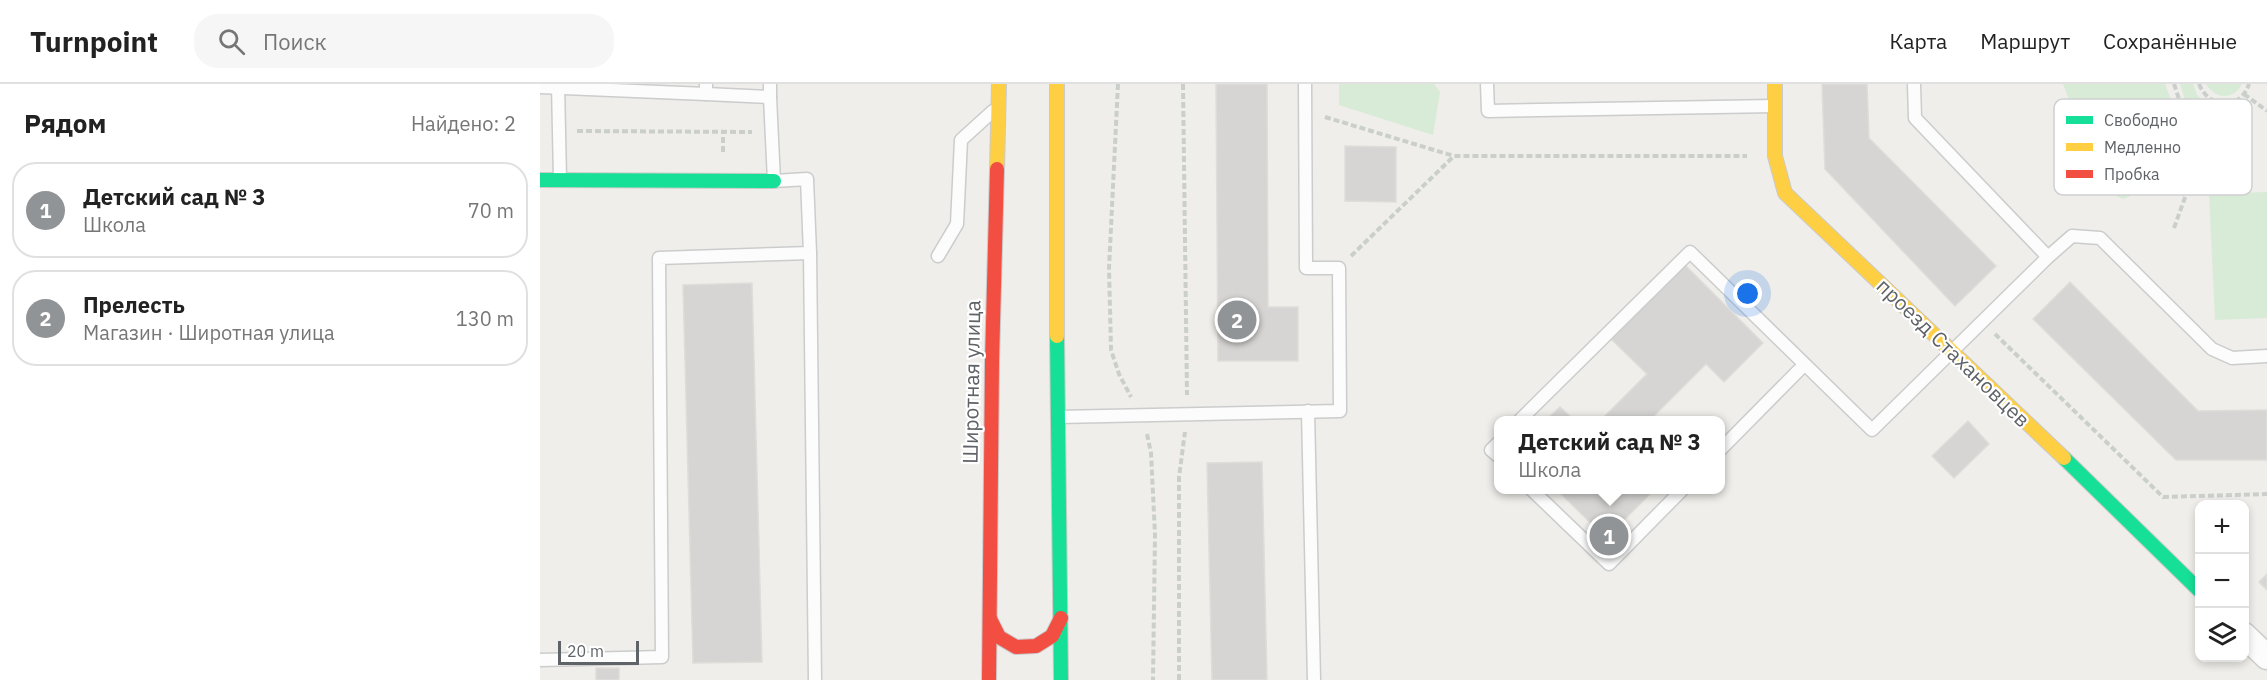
<!DOCTYPE html>
<html lang="ru">
<meta charset="utf-8">
<style>
:root{--surface:#fff;--page:#f6f6f6;--text:#222;--muted:#767676;--line:#e0e0e0;--accent:#919496}
body{margin:0;font-family:"IBM Plex Sans",sans-serif;background:var(--page);color:var(--text)}
.controls{position:absolute;right:18px;bottom:18px;display:grid;overflow:hidden;border-radius:12px;box-shadow:0 3px 9px #0003}
.controls button{width:54px;height:54px;display:grid;place-items:center;padding:0;border:0;border-bottom:2px solid var(--line);background:var(--surface);color:var(--text);font:30px sans-serif}
.scale{position:absolute;left:18px;bottom:15px;width:81px;box-sizing:border-box;padding-left:6px;border:3px solid #5f6368;border-top:0;font-size:16px;line-height:21px;white-space:nowrap;color:#5f6368;-webkit-text-stroke:4px #fff;paint-order:stroke}
.you{position:absolute;left:1208px;top:210px;width:21px;height:21px;margin:-15px;border:4px solid #fff;border-radius:50%;background:#1a73e8;box-shadow:0 0 0 9px #1a73e833}
.badge{display:grid;place-items:center;width:39px;height:39px;border-radius:50%;background:var(--accent);color:#fff;font-size:20px;font-weight:700}
.pin{position:absolute;translate:-50% -50%;border:3px solid #fff;box-shadow:0 2px 6px #0006}
.popup{position:absolute;left:954px;top:332px;width:231px;height:78px;box-sizing:border-box;display:grid;place-content:center;border-radius:12px;background:var(--surface);filter:drop-shadow(0 2px 4px #0005);font-size:20px;white-space:nowrap;color:var(--muted)}
.popup b{font-size:22px;color:var(--text)}
.popup::after{content:'';position:absolute;left:50%;top:100%;margin-left:-12px;border:12px solid transparent;border-top-color:var(--surface)}
.list{margin:0;padding:0;list-style:none}
h2{display:flex;justify-content:space-between;align-items:center;height:78px;margin:0;padding:0 24px;font-size:26px}
h2 small{font-size:20px;font-weight:400;color:var(--muted)}
.list li{display:grid;grid-template-columns:39px 1fr auto;gap:18px;align-items:center;box-sizing:border-box;height:96px;margin:0 12px 12px;padding:0 12px;border:2px solid var(--line);border-radius:24px}
.list b{display:block;font-size:22px;white-space:nowrap}
.list p{margin:0;font-size:20px;white-space:nowrap;color:var(--muted)}
.list em{font-size:20px;font-style:normal;color:var(--muted)}
.icon{flex:none;width:33px;height:33px;fill:none;stroke:currentColor;stroke-width:2;stroke-linecap:round;stroke-linejoin:round}
.map{position:relative;flex:none;width:1727px;height:596px;overflow:hidden}
header{display:flex;align-items:center;gap:36px;box-sizing:border-box;height:84px;padding:0 30px;background:var(--surface);border-bottom:2px solid var(--line)}
header strong{font-size:28px}
nav{display:flex;gap:33px;margin-inline-start:auto;font-size:21px}
.search{width:420px;height:54px;background:var(--page);display:flex;align-items:center;gap:15px;box-sizing:border-box;padding:0 21px;border-radius:24px;color:var(--muted);font-size:22px}
main{display:flex}
aside{flex:1;background:var(--surface)}
.map>svg:first-child{display:block}
</style>
<header>
<strong>Turnpoint</strong>
<div class="search"><svg class="icon" aria-label="search" viewBox="0 0 24 24"><circle cx="10" cy="10" r="6"/><path d="M15 15l6 6"/></svg>Поиск</div>
<nav><a>Карта</a><a>Маршрут</a><a>Сохранённые</a></nav>
</header>
<main>
<aside>
<h2>Рядом<small>Найдено: 2</small></h2>
<ul class="list">
<li><span class="badge">1</span><div><b>Детский сад № 3</b><p>Школа</p></div><em>70 m</em></li>
<li><span class="badge">2</span><div><b>Прелесть</b><p>Магазин · Широтная улица</p></div><em>130 m</em></li>
</ul>
</aside>
<div class="map">
<svg width="1727" height="596" viewBox="0 0 1727 596">
<rect width="100%" height="100%" fill="#efeeea"/>
<g fill="#d8ebd6">
<path d="M799,0h95l6,8 -7,43 -94,-30z"/>
<path d="M1523,0h102l27,72 -8,19 -61,24 -20,-9z"/>
<path d="M1640,0h13l4,11 11,10 -6,21 -16,-23z"/>
<path d="M1666,0h36c-8,16 -27,16 -36,0z"/>
<path d="M1727,108v126l-52,2 -6,-126z"/>
</g>
<g fill="#d6d5d3" stroke="#deddd9" stroke-width="1.5">
<path d="M676,0h51l1,223h30v54h-80z"/>
<path d="M1282,0h45l2,54 127,128 -41,40 -130,-137z"/>
<path d="M805,62l51,1v55l-51,-1z"/>
<path d="M1145,181l78,78 -39,39 -18,-18 -56,56h-49l46,-46 -36,-35z"/>
<path d="M1530,198l128,129 69,-1v50h-91l-143,-141z"/>
<path d="M212,199l10,379 -69,1 -10,-378z"/>
<path d="M1020,323l14,13h-28z"/>
<path d="M1428,337l21,23 -35,34 -22,-22z"/>
<path d="M722,378l5,218h-55l-5,-217z"/>
<path d="M1017,406h97l-48,48z"/>
<path d="M1727,490v16l-8,-8z"/>
<rect x="56" y="584" width="23" height="12"/>
</g>
<g fill="none" stroke-linecap="round" stroke-linejoin="round">
<g stroke="#cbcccc" stroke-width="15">
<g id="lane">
<path d="M18,0l2,95"/>
<path d="M947,0l1,27 286,-5"/>
<path d="M0,3l166,7v-10"/>
<path d="M166,10l64,3v-13"/>
<path d="M270,169l5,427"/>
<path d="M398,172l19,-32 4,-84 32,-29"/>
<path d="M1508,173l24,-21 28,2 112,111 20,9 35,-2"/>
<path d="M768,327l6,269"/>
<path d="M518,333l282,-6 -1,-143h-33l-1,-184"/>
<path d="M980,336l170,-168 182,178 176,-173 -133,-139 -1,-34"/>
<path d="M958,359l-7,7 7,6"/>
<path d="M1180,366l84,-85"/>
<path d="M992,406l77,74 73,-74"/>
<path d="M0,576l122,-3 -3,-399 151,-5 -3,-74 -33,2 -4,-84"/>
</g>
</g>
<g stroke="#cbcccc" stroke-width="27">
<path id="street" d="M1704,551l23,22"/>
</g>
<g stroke="#cacacb" stroke-width="16">
<g id="fast">
<path d="M0,96l234,1"/>
<path d="M517,252l4,344"/>
<path d="M1524,374l136,133"/>
</g>
</g>
<g stroke="#cacacb" stroke-width="16">
<g id="slow">
<path d="M517,0v252"/>
<path d="M1235,0v72l10,37 279,265"/>
<path d="M457,85l2,-85"/>
</g>
</g>
<g stroke="#cacacb" stroke-width="16">
<g id="jam">
<path d="M450,535l9,18 17,10 20,-1 16,-10 9,-18"/>
<path d="M449,596l3,-318 5,-193"/>
</g>
</g>
<g stroke="#cacfcc" stroke-width="4" stroke-dasharray="6 3" stroke-linecap="butt">
<path d="M578,0l-9,184 2,82 8,24 12,23"/>
<path d="M643,0l4,311"/>
<path d="M1634,0l7,21 25,33"/>
<path d="M1659,0c10,25 41,27 50,0"/>
<path d="M1704,10l23,17"/>
<path d="M785,33l129,39"/>
<path d="M37,47l175,1"/>
<path d="M183,68v-20"/>
<path d="M1634,144l45,-125"/>
<path d="M811,172l103,-100h293"/>
<path d="M1455,250l168,163 104,-3"/>
<path d="M607,350l4,19 4,81 -2,146"/>
<path d="M639,596v-203l6,-45"/>
</g>
<use href="#lane" stroke="#fdfcfc" stroke-width="12"/>
<use href="#street" stroke="#fdfcfc" stroke-width="24"/>
<use href="#fast" stroke="#16e098" stroke-width="14"/>
<use href="#slow" stroke="#ffcf43" stroke-width="14"/>
<use href="#jam" stroke="#f24e42" stroke-width="14"/>
</g>
<g text-anchor="middle" stroke-width="4.5" stroke-linejoin="round" paint-order="stroke">
<g font-size="21" fill="#5f6368" stroke="#fff">
<text transform="translate(1413 269) rotate(44)" y="7">проезд Стахановцев</text>
<text transform="translate(432 298) rotate(-89)" y="7">Широтная улица</text>
</g>
</g>
<rect x="1514" y="15" width="198" height="96" rx="9" fill="#fff" stroke="#cfd0d2" stroke-width="1.5"/>
<rect x="1526" y="32" width="27" height="8" fill="#16e098"/>
<rect x="1526" y="59" width="27" height="8" fill="#ffcf43"/>
<rect x="1526" y="86" width="27" height="8" fill="#f24e42"/>
<g font-size="16" fill="#5f6368">
<text x="1564" y="42">Свободно</text>
<text x="1564" y="69">Медленно</text>
<text x="1564" y="96">Пробка</text>
</g>
</svg>
<div class="controls">
<button>+</button>
<button>−</button>
<button><svg class="icon" aria-label="layers" viewBox="0 0 24 24"><path d="M12 4l9 5-9 5-9-5zM3 14l9 5 9-5"/></svg></button>
</div>
<div class="scale">20 m</div>
<div class="you"></div>
<div class="pin badge" style="left:1069px;top:452px">1</div>
<div class="popup"><b>Детский сад № 3</b>Школа</div>
<div class="pin badge" style="left:697px;top:236px">2</div>
</div>
</main>
